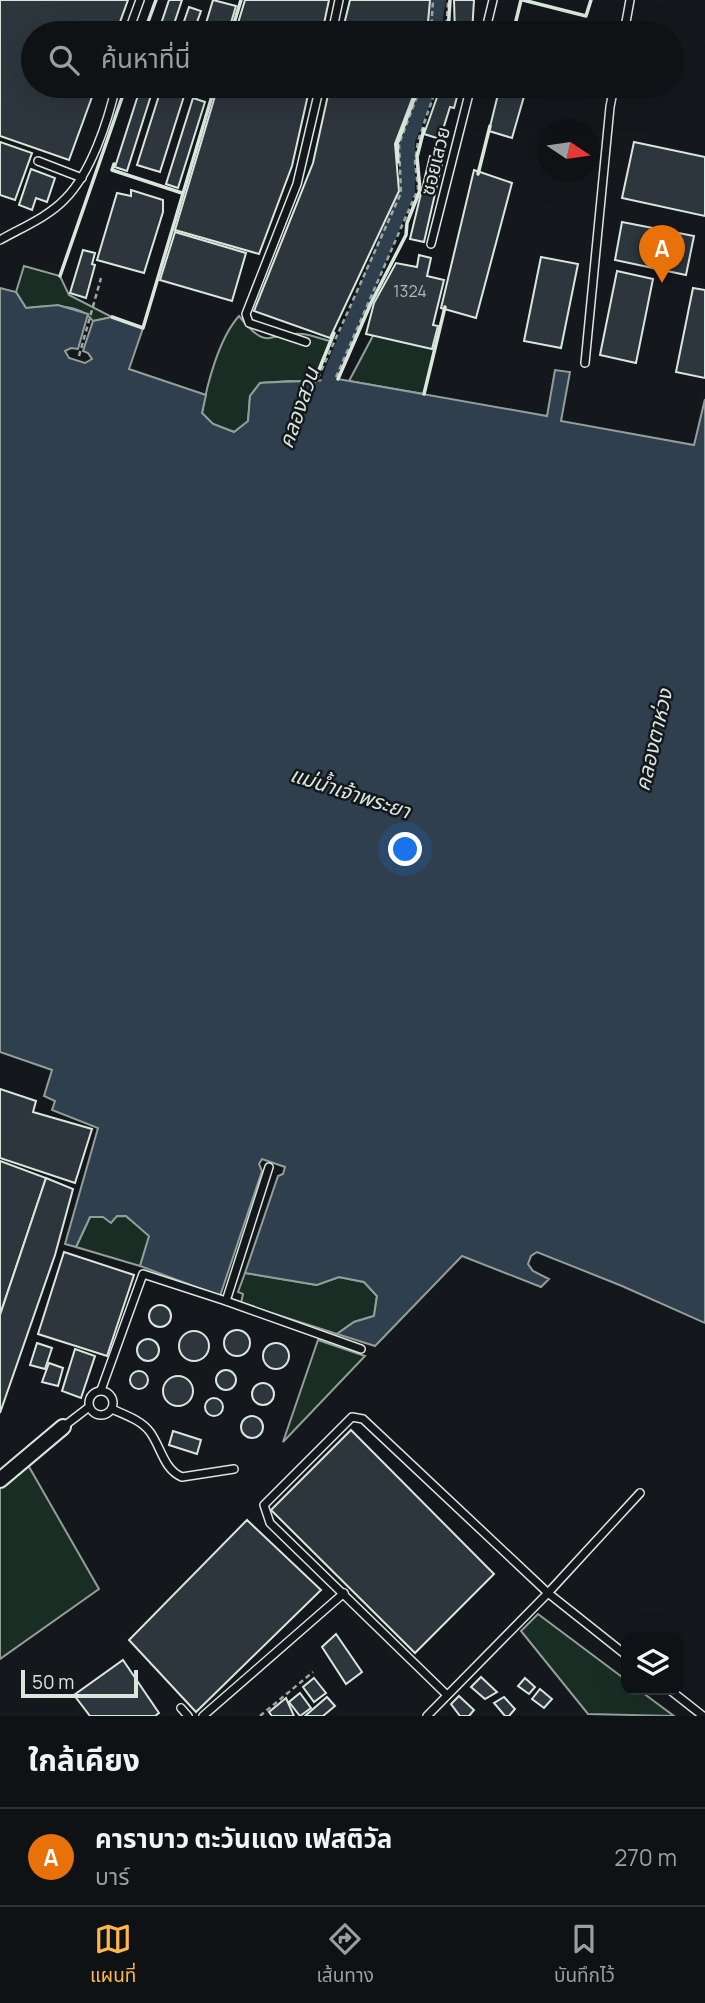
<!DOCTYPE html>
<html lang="th">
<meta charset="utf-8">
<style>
:root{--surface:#0f1215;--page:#1d2022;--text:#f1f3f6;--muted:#9b9ea0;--line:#2f3234;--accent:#ffb74d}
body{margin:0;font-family:Manrope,"Noto Sans Thai",sans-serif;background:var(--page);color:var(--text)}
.controls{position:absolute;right:21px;bottom:21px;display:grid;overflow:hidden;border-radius:14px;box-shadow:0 7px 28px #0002}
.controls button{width:63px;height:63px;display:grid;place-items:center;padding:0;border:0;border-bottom:2px solid var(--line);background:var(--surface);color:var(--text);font:35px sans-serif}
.compass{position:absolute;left:537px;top:119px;width:63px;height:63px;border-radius:50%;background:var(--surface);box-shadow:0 7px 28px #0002;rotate:103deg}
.scale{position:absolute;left:21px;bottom:18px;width:117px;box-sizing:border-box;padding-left:7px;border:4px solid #d8e6dc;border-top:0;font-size:19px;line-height:24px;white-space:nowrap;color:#d8e6dc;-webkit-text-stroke:5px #14181c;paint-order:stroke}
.you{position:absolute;left:406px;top:850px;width:24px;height:24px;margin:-18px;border:5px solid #fff;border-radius:50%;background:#1a73e8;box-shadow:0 0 0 10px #1a73e833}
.badge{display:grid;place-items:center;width:46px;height:46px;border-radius:50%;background:var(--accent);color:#fff;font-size:23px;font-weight:700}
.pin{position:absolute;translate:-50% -58px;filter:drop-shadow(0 2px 4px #0008)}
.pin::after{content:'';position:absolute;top:37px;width:24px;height:21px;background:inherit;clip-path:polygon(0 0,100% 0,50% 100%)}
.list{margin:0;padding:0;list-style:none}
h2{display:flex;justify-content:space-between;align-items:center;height:91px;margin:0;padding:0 28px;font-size:30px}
h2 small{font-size:23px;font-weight:400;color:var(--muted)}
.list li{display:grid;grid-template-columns:46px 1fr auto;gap:21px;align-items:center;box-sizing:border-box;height:98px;padding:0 28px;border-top:2px solid var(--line)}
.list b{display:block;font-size:26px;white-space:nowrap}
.list p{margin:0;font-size:23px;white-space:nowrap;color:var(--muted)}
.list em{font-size:23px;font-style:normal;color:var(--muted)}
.icon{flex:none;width:38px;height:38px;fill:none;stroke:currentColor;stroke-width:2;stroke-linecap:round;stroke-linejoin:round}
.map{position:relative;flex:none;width:705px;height:1716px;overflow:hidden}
.search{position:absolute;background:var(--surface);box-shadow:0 7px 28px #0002;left:21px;right:21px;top:21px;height:77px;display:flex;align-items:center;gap:18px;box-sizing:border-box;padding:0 24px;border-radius:38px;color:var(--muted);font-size:26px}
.sheet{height:189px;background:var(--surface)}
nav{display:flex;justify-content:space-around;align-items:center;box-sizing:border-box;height:98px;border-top:2px solid var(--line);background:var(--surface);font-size:19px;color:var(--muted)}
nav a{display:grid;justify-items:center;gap:4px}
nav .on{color:var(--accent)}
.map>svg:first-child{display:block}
</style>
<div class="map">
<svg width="705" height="1716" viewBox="0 0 705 1716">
<rect width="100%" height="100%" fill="#14181c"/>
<g fill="#1a2d24" stroke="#939e99" stroke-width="2">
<path d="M24,266l36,10 9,19 43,22 -19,4c-14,-19 -46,-15 -67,-13l-10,-16z"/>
<path d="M239,316c31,38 27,15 64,18 9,1 18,5 27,7l-16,41 -24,-1 -30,2 -10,13 -2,26 -14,10 -21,-8 -11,-11c5,-29 17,-75 37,-97z"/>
<path d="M375,332l60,15 -11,47 -75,-13z"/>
<path d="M126,1216l24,20 -10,30 -64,-19 14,-30z"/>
<path d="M245,1273l71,12 23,-8 25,5 13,14 -3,20 -20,6 -17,12 -96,-31 2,-9 -5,-2z"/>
<path d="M318,1340l47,16 -82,86z"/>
<path d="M28,1465l71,124 -99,70v-171z"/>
<path d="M538,1614l88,66v10h13l35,26 -86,-2 -67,-83z"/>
</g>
<path fill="#2f3f4d" stroke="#939e99" stroke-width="2" d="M0,288l16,4 10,16 32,-3 30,9 -10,35 -7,-1 -6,3 4,7 16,5 7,-4 -4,-6 -5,-2 10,-30 19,-4 31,11 -14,41 77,26 -4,18 11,11 21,8 14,-11 2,-25 10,-13c26,-2 52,-1 78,-4l209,37 8,-46 15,2 -9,49 133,24 11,-46v924l-83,-37 -85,-34 -6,4 -3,8 5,7 16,8 -8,8 -79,-31 -87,90 -38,-12 17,-12 20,-6 3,-20 -13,-14 -25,-5 -22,8 -72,-12 33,-97 5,-2 2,-7 -23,-8 -3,5 3,7 -42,125 -80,-30 9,-30 -23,-20h-9l-6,7 -8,-6h-13l-14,30 -11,-3 33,-116 -46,-18 3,-9 -11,-5 8,-26 -52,-18z"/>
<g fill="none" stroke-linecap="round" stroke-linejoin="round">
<g stroke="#2f3f4d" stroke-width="16">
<path d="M435,33v-17l3,-16"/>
<path d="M324,399l10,-31 73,-177v-51l23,-54"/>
</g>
</g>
<g fill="#2c363c" stroke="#d8e6dc" stroke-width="2">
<path d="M0,0h128l-12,33h-83v53h63l-27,74 -69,-24z"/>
<path d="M169,0h13l-11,33h-13z"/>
<path d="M213,0l23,6 -8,27h-25z"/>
<path d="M245,0h84l-7,33h-87z"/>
<path d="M350,0h80l-3,33h-85z"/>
<path d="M454,0h20l-2,33h-17z"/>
<path d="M189,7l12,4 -8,22h-13z"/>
<path d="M141,86h13l-27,85 -12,-4z"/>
<path d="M162,86l23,7 -25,79 -23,-7z"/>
<path d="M218,86h92l-18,80 -33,88 -84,-24z"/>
<path d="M330,86h87l-22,58 4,47 -69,147 -76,-27 59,-148z"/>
<path d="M441,86h19l-6,22 -4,-1 -10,32 -16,-5z"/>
<path d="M500,86h27l-15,52 -23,-7z"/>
<path d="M193,98l12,4 -27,86 -12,-4z"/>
<path d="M0,142l32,11 -17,47 -15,-5z"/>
<path d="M634,142l71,15v59l-83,-18z"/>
<path d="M430,156l13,3 -19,83 -14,-3z"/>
<path d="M31,169l24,9 -8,24 -11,-4 -4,12 -13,-5z"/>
<path d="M474,170l38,13 -36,135 -35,-10z"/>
<path d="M131,190l32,10v12l-19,61 -47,-13 20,-67 14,3z"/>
<path d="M622,222l72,14 -8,39 -71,-15z"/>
<path d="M175,232l71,21 -14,48 -72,-21z"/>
<path d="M83,250l12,3 -3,11 3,1 -9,33 -16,-5z"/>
<path d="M419,255l12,3 -4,18 17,4 -11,45 5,1 -6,23 -66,-15 8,-31 22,-40 21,4z"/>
<path d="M541,257l37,7 -17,84 -37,-7z"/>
<path d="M617,271l36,8 -17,84 -36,-8z"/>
<path d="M693,288l12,2v88l-29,-6z"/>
<path d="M0,1089l36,12 -3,11 59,17 -17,54 -75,-25z"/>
<path d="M0,1161l46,17 -46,137z"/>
<path d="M46,1178l27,11 -18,66 -55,158v-98z"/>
<path d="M64,1252l70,23 -27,81 -69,-22z"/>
<circle cx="160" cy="1316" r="11"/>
<circle cx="237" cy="1343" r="13"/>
<circle cx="194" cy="1346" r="15"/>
<circle cx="148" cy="1350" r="11"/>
<circle cx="276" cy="1356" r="13"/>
<path d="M37,1343l15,5 -7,21 -15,-4z"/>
<path d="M75,1349l20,7 -14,42 -19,-7z"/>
<path d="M49,1363l14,5 -5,18 -16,-4z"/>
<circle cx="226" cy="1380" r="10"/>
<circle cx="139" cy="1380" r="9"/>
<circle cx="178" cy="1391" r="15"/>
<circle cx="263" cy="1394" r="11"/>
<circle cx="214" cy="1407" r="9"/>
<circle cx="252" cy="1427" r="11"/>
<path d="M351,1430l143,144 -79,79 -144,-143z"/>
<path d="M173,1431l28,9 -4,14 -28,-9z"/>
<path d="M247,1520l74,70 -125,122 -67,-72z"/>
<path d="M336,1634l26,38 -16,12 -24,-37z"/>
<path d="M123,1660l36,53 -4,3h-65l-16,-21z"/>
<path d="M481,1677l16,15 -12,7 -14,-12z"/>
<path d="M314,1678l12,15 -12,9 -11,-15z"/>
<path d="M525,1678l10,9 -6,7 -11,-8z"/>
<path d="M540,1689l12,10 -8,9 -12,-9z"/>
<path d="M300,1693l11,15 -11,8 -11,-14z"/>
<path d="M459,1696l15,14 -5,6h-9l-9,-12z"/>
<path d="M327,1697l8,9 -12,10h-18z"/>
<path d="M504,1697l11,12 -6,7h-4l-11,-13z"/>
<path d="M286,1698l8,18h-22l-3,-4z"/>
</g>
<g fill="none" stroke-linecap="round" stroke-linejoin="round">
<g stroke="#d8e6dc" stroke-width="10">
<g id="service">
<path d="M128,33l12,-33"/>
<path d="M332,33l7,-33"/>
<path d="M485,33l8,-33"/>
<path d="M624,33l6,-33"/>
<path d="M38,161l44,17"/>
<path d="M0,240c21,-12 48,-23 65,-41 26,-26 43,-78 51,-113"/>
<path d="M431,244l40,-158"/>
<path d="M306,342l-57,-19 -3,-9 51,-130 23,-98"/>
<path d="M585,363l25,-256 4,-21"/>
<path d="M226,1301l135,48"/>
<path d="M101,1390l42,-116 83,27 43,-134"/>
<circle cx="101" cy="1403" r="12"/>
<path d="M112,1409c13,6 29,11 38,23 11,15 14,38 32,45l52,-8"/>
<path d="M63,1427l26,-20"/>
<path d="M670,1690l33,26"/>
<path d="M447,1695l-177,-172 -6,-18 88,-88 11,2 185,174 78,62"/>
<path d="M181,1708l7,8"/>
<path d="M203,1716l141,-123"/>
<path d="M427,1716l121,-123 92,-100"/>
</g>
</g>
<g stroke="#d8e6dc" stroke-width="18">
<path id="minor" d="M0,1480l63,-53"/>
</g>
<g stroke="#9da8a2" stroke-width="2.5" stroke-dasharray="5 3.5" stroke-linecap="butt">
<path d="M431,33l2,-33"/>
<path d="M446,33l2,-33"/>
<path d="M79,356l22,-78"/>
<path d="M336,377l82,-188 -3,-27 3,-21 19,-55"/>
<path d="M318,378l83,-185 -2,-49 22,-58"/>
<path d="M260,1716l53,-44"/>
</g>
<use href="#service" stroke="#14181c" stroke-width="7"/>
<use href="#minor" stroke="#14181c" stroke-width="14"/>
<g stroke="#d8e6dc" stroke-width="3.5">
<path d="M523,0l63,16 5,-16"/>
<path d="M144,33l12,-33"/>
<path d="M231,33l10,-33"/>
<path d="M448,33l2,-33"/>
<path d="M513,33l8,-33"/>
<path d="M398,162l-1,-18 22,-58"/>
<path d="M114,164l-2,6 70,23"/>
<path d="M478,174l12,-48"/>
<path d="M60,276l66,-190"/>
<path d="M112,317l31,11 72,-242"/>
<path d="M338,379l33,-76 35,-68 1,-12 13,-33 -3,-33 7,-28"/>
<path d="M314,382l20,-49"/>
<path d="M424,394l21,-87"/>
</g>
</g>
<g text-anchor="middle" stroke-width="5" stroke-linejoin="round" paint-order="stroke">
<g font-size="16" fill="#adbab4">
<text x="410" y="297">1324</text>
</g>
<g font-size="19" fill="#d8e6dc" stroke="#14181c">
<text transform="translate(435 161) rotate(-76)" y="7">ซอยเสวย</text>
</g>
<g font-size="21" font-style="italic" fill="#d8e6dc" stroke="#14181c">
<text transform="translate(299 408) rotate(-71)" y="7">คลองสวน</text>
<text transform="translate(654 740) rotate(-77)" y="7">คลองตาห่วง</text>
<text transform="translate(350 793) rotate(18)" y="7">แม่น้ำเจ้าพระยา</text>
</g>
</g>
</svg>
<div class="controls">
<button><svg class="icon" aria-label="layers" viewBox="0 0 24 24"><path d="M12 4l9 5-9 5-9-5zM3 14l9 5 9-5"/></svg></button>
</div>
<svg class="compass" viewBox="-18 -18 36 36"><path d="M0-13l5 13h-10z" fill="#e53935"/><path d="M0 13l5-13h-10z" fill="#9b9ea0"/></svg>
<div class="scale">50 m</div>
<div class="you"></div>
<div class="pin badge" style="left:662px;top:283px;background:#e8710a">A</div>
<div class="search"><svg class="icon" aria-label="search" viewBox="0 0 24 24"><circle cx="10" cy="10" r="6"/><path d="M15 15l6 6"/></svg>ค้นหาที่นี่</div>
</div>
<section class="sheet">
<h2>ใกล้เคียง<small></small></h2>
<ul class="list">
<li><span class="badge" style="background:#e8710a">A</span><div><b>คาราบาว ตะวันแดง เฟสติวัล</b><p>บาร์</p></div><em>270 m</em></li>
</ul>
</section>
<nav>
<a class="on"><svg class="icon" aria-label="map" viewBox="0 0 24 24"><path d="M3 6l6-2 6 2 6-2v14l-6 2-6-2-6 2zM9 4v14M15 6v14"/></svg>แผนที่</a>
<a><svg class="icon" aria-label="directions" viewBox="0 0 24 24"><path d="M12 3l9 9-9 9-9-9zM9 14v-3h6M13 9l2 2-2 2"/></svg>เส้นทาง</a>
<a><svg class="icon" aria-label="saved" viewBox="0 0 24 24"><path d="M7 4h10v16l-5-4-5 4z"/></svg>บันทึกไว้</a>
</nav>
